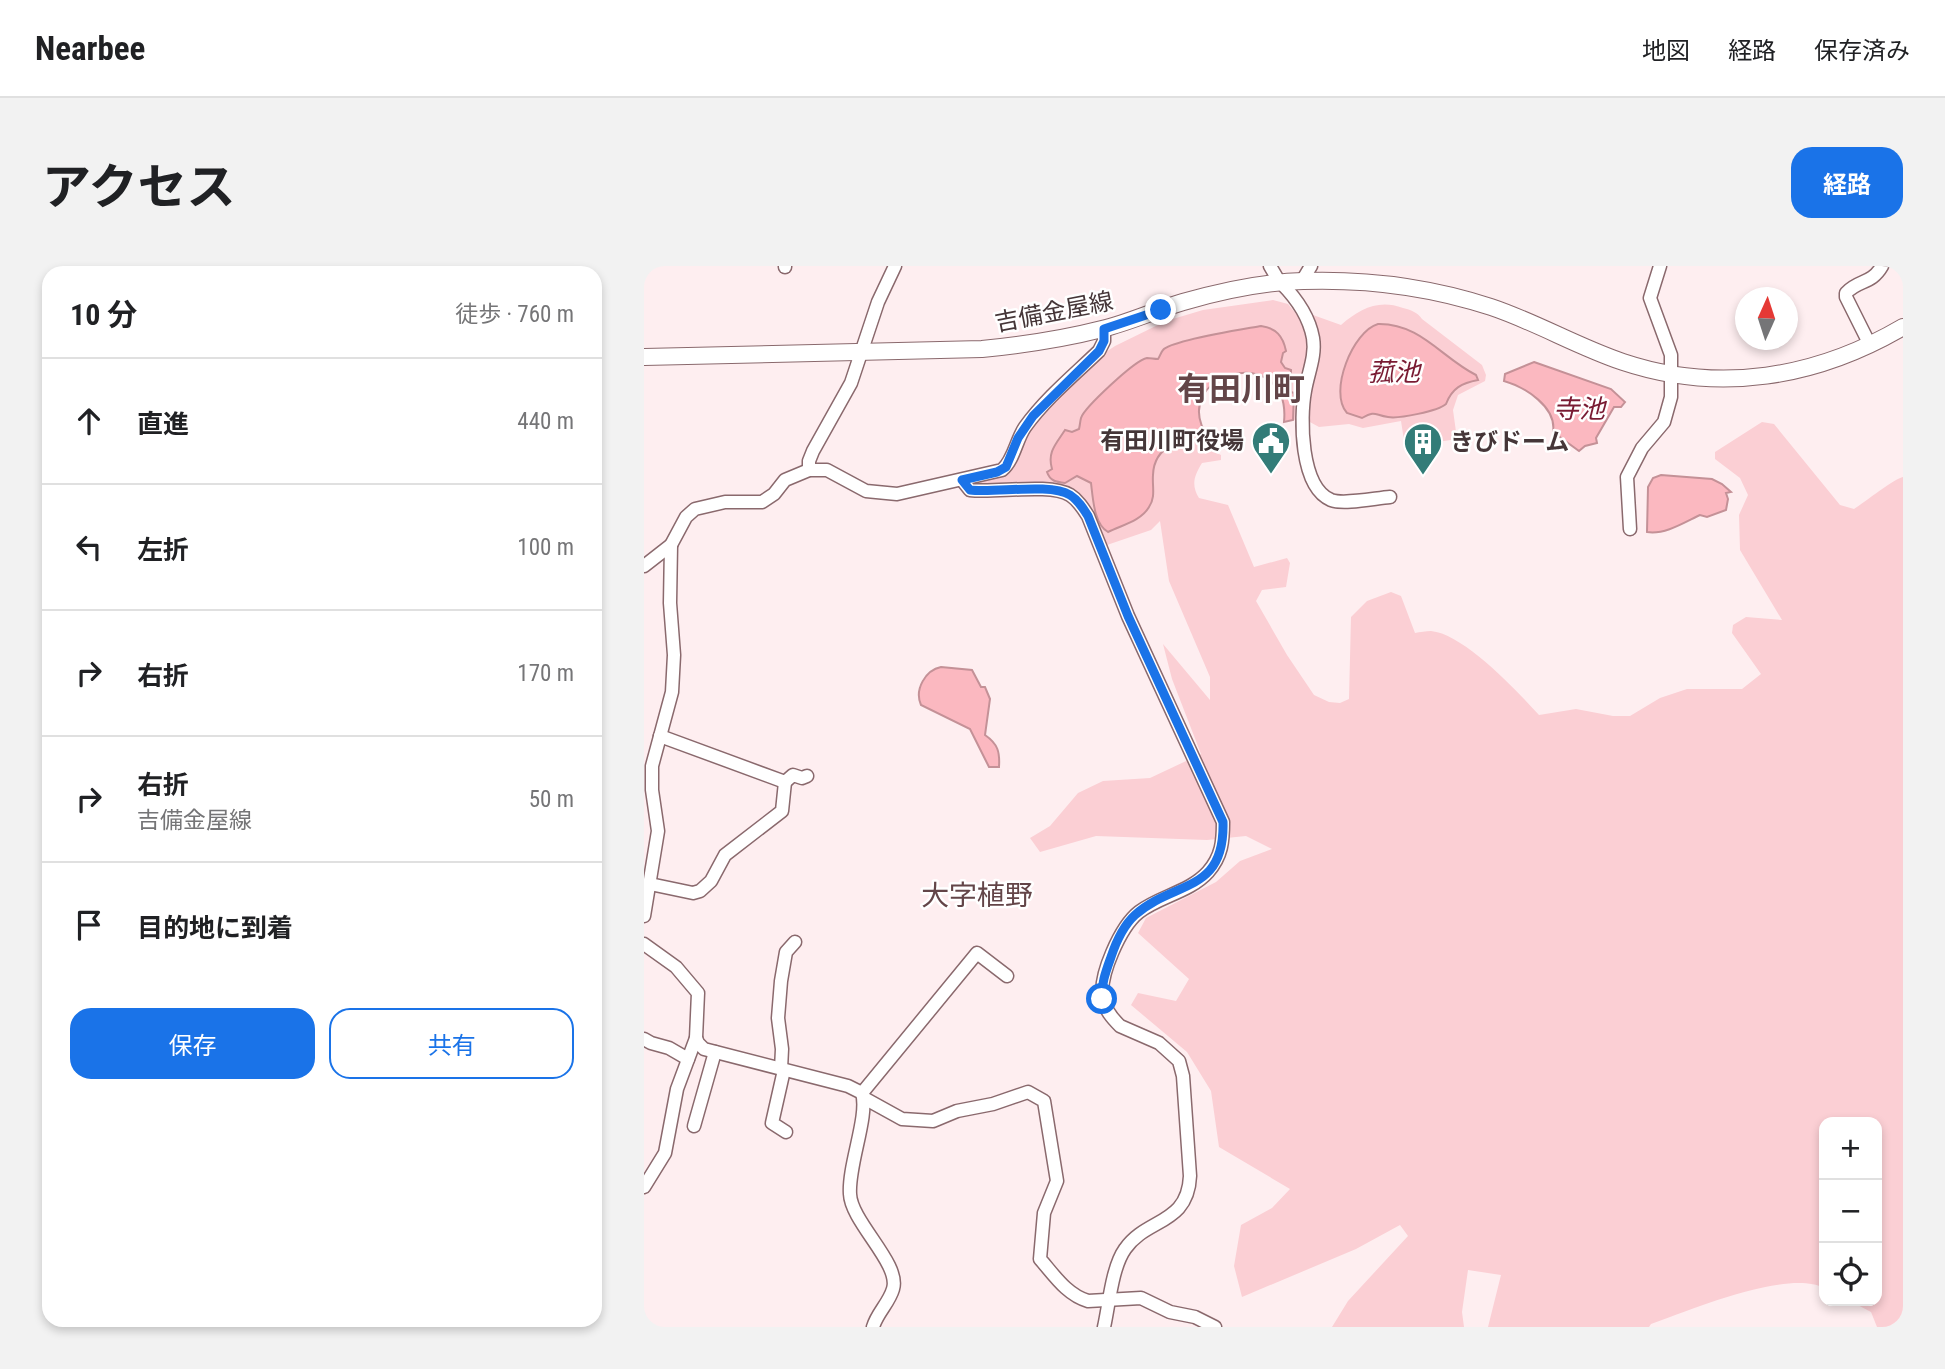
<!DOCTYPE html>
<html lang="ja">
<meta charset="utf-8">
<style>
:root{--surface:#fff;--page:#f2f2f2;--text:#202124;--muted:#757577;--line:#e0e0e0;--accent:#1a73e8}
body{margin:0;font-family:"Roboto Condensed","Noto Sans JP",sans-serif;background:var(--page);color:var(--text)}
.controls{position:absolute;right:21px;bottom:21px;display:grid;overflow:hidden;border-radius:14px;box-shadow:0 4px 10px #0003}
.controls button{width:63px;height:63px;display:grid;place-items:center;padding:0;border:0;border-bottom:2px solid var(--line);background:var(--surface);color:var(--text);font:35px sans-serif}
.compass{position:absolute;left:1091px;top:21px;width:63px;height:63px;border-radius:50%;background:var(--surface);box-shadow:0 4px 10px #0003;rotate:3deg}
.stop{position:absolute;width:21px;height:21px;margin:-16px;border:5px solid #1a73e8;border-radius:50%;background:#fff}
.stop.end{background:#1a73e8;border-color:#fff;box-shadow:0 2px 7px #0008}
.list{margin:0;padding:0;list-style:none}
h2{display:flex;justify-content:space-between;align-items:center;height:91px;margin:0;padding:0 28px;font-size:30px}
h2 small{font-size:23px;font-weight:400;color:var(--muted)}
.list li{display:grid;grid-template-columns:46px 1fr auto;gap:21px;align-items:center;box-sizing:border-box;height:126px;padding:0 28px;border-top:2px solid var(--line)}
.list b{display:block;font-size:26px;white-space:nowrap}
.list p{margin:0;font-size:23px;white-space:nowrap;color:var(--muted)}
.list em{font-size:23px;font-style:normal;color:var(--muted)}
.actions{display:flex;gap:14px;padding:21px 28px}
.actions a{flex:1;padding:16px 0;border:2px solid var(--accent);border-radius:21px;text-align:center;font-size:24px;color:var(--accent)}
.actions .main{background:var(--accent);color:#fff}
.icon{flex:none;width:38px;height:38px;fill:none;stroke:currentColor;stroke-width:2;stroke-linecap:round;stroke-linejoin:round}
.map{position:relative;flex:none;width:1259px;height:1061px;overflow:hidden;border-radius:21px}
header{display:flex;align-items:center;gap:42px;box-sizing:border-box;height:98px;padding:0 35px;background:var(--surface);border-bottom:2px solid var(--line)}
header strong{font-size:33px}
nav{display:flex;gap:38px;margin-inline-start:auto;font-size:24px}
.intro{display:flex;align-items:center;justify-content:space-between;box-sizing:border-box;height:168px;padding:0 42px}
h1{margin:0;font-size:49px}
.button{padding:18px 32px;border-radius:21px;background:var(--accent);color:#fff;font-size:24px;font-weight:700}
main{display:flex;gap:42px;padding:0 42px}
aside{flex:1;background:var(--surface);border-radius:21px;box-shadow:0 4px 10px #0003}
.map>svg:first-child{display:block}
</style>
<header>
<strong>Nearbee</strong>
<nav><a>地図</a><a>経路</a><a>保存済み</a></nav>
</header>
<div class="intro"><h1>アクセス</h1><a class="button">経路</a></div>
<main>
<aside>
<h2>10 分<small>徒歩 · 760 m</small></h2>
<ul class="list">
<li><svg class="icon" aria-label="ahead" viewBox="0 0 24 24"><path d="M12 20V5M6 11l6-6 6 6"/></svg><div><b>直進</b></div><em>440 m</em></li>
<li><svg class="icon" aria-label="left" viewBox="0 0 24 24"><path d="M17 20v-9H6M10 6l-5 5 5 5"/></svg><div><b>左折</b></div><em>100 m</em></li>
<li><svg class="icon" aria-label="right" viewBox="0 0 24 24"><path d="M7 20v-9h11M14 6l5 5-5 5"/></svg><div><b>右折</b></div><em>170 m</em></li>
<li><svg class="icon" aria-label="right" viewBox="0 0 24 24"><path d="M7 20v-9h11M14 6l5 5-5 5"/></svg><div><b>右折</b><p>吉備金屋線</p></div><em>50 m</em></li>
<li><svg class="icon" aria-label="arrive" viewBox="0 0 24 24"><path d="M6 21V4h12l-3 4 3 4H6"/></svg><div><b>目的地に到着</b></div></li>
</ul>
<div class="actions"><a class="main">保存</a><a>共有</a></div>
</aside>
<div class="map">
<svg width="1259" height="1061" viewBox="0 0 1259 1061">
<rect width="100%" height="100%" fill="#feeef0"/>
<path fill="#fbcfd4" d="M629,34l15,4 9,11h16l28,10c19,-16 37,-26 62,-17 8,2 14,4 19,11l60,46 4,10 -1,6 -27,14 -5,15 4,29 -52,8 -4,-26 -38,7 -14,-4 -30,3 -11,-6 -15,-1 -9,2c7,-66 -88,-64 -84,-6 1,12 6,21 16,28l-6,6 11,5v5l-19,3c-8,13 -11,22 -3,35l29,7 26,62 33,-9 3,5 -4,24 -24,3 -6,11 31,54 27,40 15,7 11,1 9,-4 2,-82 16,-16 24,-9 10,4 14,37c5,-1 11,-2 16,-2 33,3 86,60 108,84l37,-6 37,7h17l30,-18 27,-9h55l19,-15 -29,-41 1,-8 13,-8 36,3 -42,-70 -1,-35 9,-20 -8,-17 -25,-19v-7l47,-30 12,2 66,81 14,4c11,-7 41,-31 49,-32v850h-26l-6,-15 -21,-11h27v-179h-53v166c-36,-19 -134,22 -173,36l-2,3h-161l13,-52 -33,-5 -6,42 2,15h-132l16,-26 60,-65 -8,-11 -44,24 -114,48 -8,-31 7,-41 31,-17 18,-19 -71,-42 -8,-56 -24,-39 -56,-47 7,-12 38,8 13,-22 -51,-46 8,-15 70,-36 24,-21 32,-12 -26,-13 -39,4 -111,-4 -56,16 -10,-14 20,-12 28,-33 25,-12 47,-3 51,-24 -29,-75 -9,-35 47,56v-23l-41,-96 -9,-60 -9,9 -44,15 -18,-38 -14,-15 -94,-6 -1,-6 20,-4 37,-59 63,-61 15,-10 51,-25 37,-11z"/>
<g fill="#fbb8c0" stroke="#c49197" stroke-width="2">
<path d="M734,58c42,-1 64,34 98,51l2,5c-16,3 -26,8 -32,24 -8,7 -47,15 -58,13 -14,-2 -12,-7 -26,1l-15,-5c-19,-21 6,-82 31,-89z"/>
<path d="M617,60c15,2 22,10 25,25l-3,2 -2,9 4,6 6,2v22l3,1 -1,27 -9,2c8,-83 -121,-49 -75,17 -25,-1 -55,5 -56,36 -1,11 3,22 -4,32 -8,14 -27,18 -41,25 -14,-8 -15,-33 -17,-49l-14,-7 -12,7c-9,-1 -15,-2 -18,-11l5,-3c-5,-17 4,-25 13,-39l7,2 7,-3c1,-4 1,-7 2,-11 3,-10 54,-58 66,-60 4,0 7,1 11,1 2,-3 3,-7 5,-9 9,-10 82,-21 98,-24z"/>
<path d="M890,96l77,27 14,13 -4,5h-7l-18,31 1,5 -12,3 -6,5 -26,-19c4,-25 -28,-45 -49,-51l1,-7z"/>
<path d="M1017,209l51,4 10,5 9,8 -5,1 2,6 -2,11 -19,7 -7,-2c-15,7 -35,20 -53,17l1,-45 5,-9z"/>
<path d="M297,401l31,3 9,17h4l5,12 -5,36c13,9 15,17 14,32h-10l-19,-38 -49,-24c-7,-16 5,-35 20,-38z"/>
</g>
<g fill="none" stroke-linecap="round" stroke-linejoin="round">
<g stroke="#8a696d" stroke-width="15">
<g id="minor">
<path d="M626,0l10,17"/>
<path d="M141,1v-1"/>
<path d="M658,15l9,-15"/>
<path d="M637,17c15,15 28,33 32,55 3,18 -5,35 -8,53 -5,27 -5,96 26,109 13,5 45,-2 59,-3"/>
<path d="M1226,79l-24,-48v-4c13,-14 25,-8 36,-27"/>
<path d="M165,204v-9l4,-10 38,-68 27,-81 17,-36"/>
<path d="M318,214l8,10c26,3 80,-7 100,5 8,5 13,13 18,21l40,100 95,206c0,19 -1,34 -15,50 -18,20 -48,24 -69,40 -18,14 -41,64 -36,87 2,11 9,19 17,27l39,17 20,18 4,15 7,100c-2,49 -44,42 -65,73 -13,18 -16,56 -21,78"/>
<path d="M986,263l-3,-52 15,-29 22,-26 7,-25v-42l-21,-57 10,-32"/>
<path d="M0,300l27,-21 15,-28 9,-8 30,-7h37l12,-8 11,-14 24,-10h18l39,21 31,3 105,-24c12,-10 14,-30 23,-43 20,-28 49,-52 74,-76l5,-10v-12"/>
<path d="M16,470l125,46 8,-7 9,3 5,-2"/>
<path d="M6,618l43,9 7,-2 11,-10 14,-26 57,-44 3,-29"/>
<path d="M0,650l14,-85 -6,-41v-24l20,-74 2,-37 -4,-52 1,-58"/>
<path d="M0,678l32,23 22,26 -2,45 -19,51 -12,64 -21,34"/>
<path d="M52,772l2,5 6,6 144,37 14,7c7,23 -14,72 -12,101 1,28 51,70 43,95 -4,14 -16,24 -20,38"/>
<path d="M0,773l7,4 18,5 19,11"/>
<path d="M137,803l1,-20 -4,-31 3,-37 5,-29 9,-10"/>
<path d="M140,804l-12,53 14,9"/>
<path d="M218,827l115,-140 30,23"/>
<path d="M220,832l38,21 31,2 24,-10 36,-7 35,-12 16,9 13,80 -13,32 -4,46c14,16 27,36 48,42l53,-3 29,14 25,5 20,10"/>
<path d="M50,860l21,-74"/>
</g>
</g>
<g stroke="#8a696d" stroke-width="18">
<path id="major" d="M0,91l338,-8c40,-4 81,-10 120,-20 28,-7 54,-19 81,-27 38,-11 79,-20 120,-21 63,-2 127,6 188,26 45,15 87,40 132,55 96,32 193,16 280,-35"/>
</g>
<use href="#minor" stroke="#fff" stroke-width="12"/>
<use href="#major" stroke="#fff" stroke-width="16"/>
</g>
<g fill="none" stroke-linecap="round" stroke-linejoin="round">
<path stroke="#1a73e8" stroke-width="9" d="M458,733c-1,-15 4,-28 9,-42 5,-15 12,-31 24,-42 39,-35 90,-21 88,-93l-95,-206 -40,-100c-5,-8 -10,-16 -18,-21 -20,-12 -74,-2 -100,-5l-8,-10 35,-8 9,-5 12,-29 15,-22 66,-65 5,-10v-12l57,-19"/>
</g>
<defs>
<g id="civic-pin" transform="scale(2.0125)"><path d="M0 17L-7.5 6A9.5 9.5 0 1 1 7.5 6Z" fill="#337c78" stroke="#fff"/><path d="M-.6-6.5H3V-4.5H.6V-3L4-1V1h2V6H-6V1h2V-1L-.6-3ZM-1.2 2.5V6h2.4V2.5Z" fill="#fff"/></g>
<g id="building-pin" transform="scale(2.0125)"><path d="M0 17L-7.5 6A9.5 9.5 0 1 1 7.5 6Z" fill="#337c78" stroke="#fff"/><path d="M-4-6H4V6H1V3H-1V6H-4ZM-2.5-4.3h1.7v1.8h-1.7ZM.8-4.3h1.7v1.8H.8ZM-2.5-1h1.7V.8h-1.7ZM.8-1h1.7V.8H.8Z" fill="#fff"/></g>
</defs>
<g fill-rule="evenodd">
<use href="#civic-pin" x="627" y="175"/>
<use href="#building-pin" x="779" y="176"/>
</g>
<g text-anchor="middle" stroke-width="5" stroke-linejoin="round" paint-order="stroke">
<g font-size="24" fill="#453638" stroke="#fff">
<text transform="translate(410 46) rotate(-11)" y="8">吉備金屋線</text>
</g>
<g font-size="24" font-weight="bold" fill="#453638" stroke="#fff" text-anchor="end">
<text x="600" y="183">有田川町役場</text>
<text x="806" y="184" text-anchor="start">きびドーム</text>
</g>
<g font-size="26" font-style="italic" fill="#791b33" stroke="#fff">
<text x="750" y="115">菰池</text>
<text x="935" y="152">寺池</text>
</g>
<g font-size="28" fill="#634548" stroke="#fff">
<text x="333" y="639">大字植野</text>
</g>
<g font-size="32" font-weight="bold" fill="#634548" stroke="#fff">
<text x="597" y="134">有田川町</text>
</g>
</g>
</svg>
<div class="controls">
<button>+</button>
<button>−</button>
<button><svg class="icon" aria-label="locate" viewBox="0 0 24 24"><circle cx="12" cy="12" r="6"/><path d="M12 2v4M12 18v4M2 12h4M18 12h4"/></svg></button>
</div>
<svg class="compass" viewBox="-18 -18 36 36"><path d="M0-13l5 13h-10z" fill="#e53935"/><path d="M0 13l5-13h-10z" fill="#757577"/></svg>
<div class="stop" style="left:458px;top:733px"></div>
<div class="stop end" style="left:517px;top:44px"></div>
</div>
</main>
